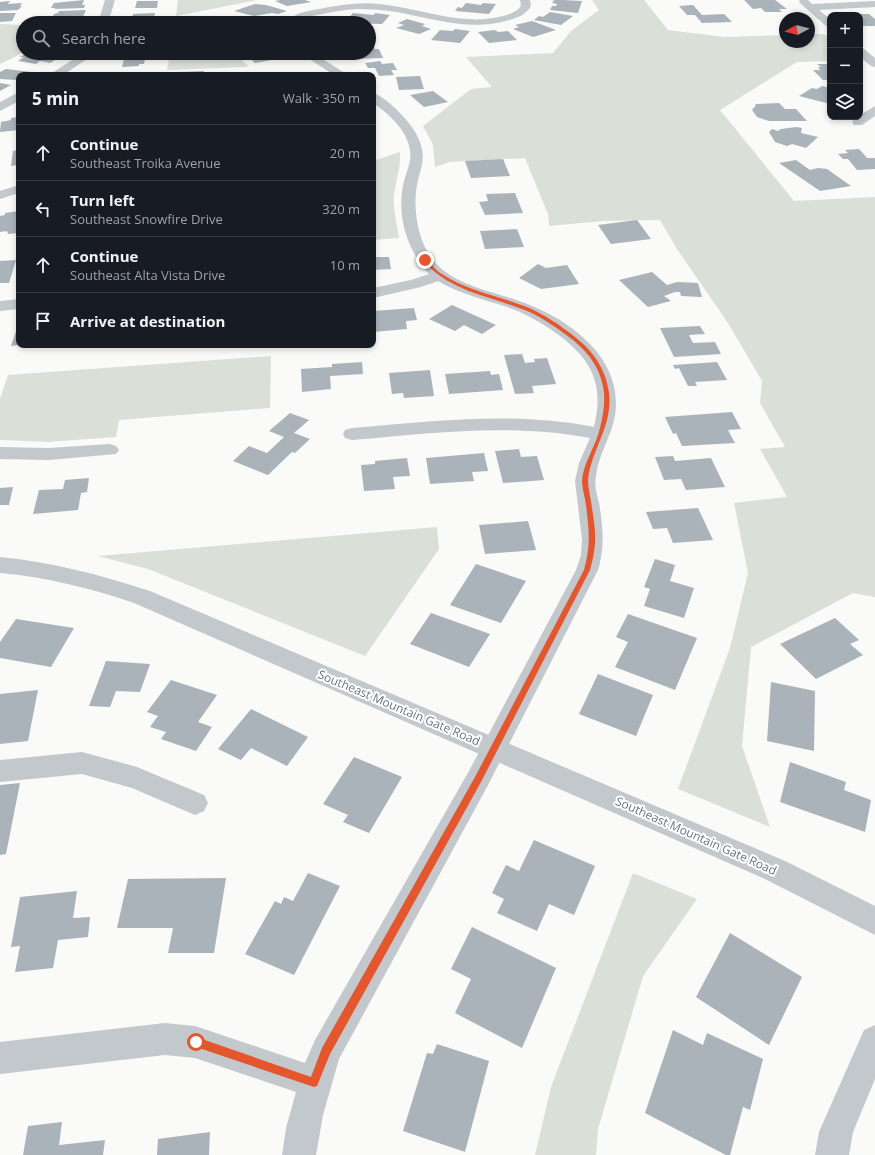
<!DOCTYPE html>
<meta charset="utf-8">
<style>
:root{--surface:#171b24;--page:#242831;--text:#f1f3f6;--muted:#9ea1a6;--line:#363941}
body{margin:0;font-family:"Open Sans",sans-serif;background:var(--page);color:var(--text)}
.controls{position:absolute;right:12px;top:12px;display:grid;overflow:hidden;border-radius:8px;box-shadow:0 2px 6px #0003}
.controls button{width:36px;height:36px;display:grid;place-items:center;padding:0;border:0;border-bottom:1px solid var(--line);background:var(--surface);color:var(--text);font:20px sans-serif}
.compass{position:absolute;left:779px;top:12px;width:36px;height:36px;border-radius:50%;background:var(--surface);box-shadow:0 2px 6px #0003;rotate:263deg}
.stop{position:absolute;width:12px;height:12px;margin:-9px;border:3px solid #e4572e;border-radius:50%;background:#fff}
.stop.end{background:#e4572e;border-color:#fff;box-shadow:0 1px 4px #0008}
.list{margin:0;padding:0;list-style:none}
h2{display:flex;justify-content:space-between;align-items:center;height:52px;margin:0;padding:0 16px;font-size:17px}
h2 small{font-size:13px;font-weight:400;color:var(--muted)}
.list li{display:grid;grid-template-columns:26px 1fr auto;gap:12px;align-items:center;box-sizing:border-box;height:56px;padding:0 16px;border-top:1px solid var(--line)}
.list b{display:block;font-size:15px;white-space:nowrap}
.list p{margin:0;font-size:13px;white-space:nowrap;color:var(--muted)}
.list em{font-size:13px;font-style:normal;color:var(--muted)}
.icon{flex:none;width:22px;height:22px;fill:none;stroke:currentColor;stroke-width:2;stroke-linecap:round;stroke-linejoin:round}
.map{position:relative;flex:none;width:875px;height:1155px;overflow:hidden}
.search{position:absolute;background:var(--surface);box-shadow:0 2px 6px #0003;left:16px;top:16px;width:360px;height:44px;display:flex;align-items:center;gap:10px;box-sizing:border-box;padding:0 14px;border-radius:22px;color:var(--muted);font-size:15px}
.panel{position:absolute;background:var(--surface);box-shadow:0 2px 6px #0003;left:16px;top:72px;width:360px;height:276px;border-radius:8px}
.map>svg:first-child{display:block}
</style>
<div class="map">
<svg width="875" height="1155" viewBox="0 0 875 1155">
<rect width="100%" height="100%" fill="#fafaf8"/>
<g fill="#dadfd7">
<path d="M178,0h79l-81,16z"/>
<path d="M592,0h52l24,30 57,7 60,-2v7h24v-8h15l6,5v22l-33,1 -77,48 74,91 81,-4v400l-22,-4 -102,54 -9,99 28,81 -92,-38 52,-141 18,-75 -14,-70 53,-6 -27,-48 25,-2 -25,-44 2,-22 -34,-58 -51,-74 -17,-29 -57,1 -54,5 -1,-12 -23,-56 -76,4 -14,5 -2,-22 -10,-19 48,-37 21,-2 -26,-30 87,-4 18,-22 28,-21z"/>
<path d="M0,24l23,1v10l-7,9 7,2v6l-8,5 -15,7z"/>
<path d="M170,53h65l14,14 -82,3z"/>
<path d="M400,152c1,15 -4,28 -6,43 -1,14 3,29 5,43l-26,2v-79z"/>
<path d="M271,356l-1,52 -151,12 -3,17 -68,5 -48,-2v-41l8,-24z"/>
<path d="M437,527l2,22 -74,107 -217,-87 -50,-13z"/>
<path d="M633,873l64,26 -54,77 -45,153 -2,26h-61l16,-68z"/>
</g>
<g fill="#aab3b9">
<path d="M84,0l-2,5h3l-1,3 -29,1v-1h-4l3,-5z"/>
<path d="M280,0h25l6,2 -24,4 -12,-5z"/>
<path d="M554,0h9l19,1 -4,12 -28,-3 2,-4h4l1,-2 -5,-1z"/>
<path d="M744,0h31l12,9h-8l3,3h-17l-4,-4 -8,1z"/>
<path d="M10,1l-2,3 14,-1 -2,3h2l-4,4 -18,1v-9z"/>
<path d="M137,1h21l-1,7h-22z"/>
<path d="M466,3l15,2 2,-2 13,1 -7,10 -34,-3 3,-4 4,1z"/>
<path d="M255,4l11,1 21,6 -9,3 -6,-1 -18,3 -20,-5z"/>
<path d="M693,5l9,10 22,-1 8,8 -30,1 -7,-8h-8l-8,-9z"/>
<path d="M86,10l-5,11 -31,1 4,-8 4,-1 1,-2z"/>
<path d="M550,12l23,4 -12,9 -27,-5 5,-4 4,1z"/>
<path d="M0,13h16l-4,8 -12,1z"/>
<path d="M155,13l-2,9 -20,1 1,-3 5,-2 -7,1 1,-5z"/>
<path d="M353,13l21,2 1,-2 15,2 -8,9 -38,-1z"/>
<path d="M860,14h9l6,5v7h-15z"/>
<path d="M407,19l18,5 -3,2 9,3 -12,5 -23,-6 8,-3 -6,-2z"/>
<path d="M532,21l24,9 -23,7 -20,-8 6,-2 -4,-2z"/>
<path d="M455,29l15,2 -10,12 -29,-3 9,-10 13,1z"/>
<path d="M495,30l3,2 10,-1 9,9 -28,3 -11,-11z"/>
<path d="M369,45h4l2,4h4l4,9 -29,1 -3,-6h18z"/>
<path d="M27,53h7l26,4 -10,6 -10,-2 -4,3 -18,-3 6,-4h-4z"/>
<path d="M256,53h23v1l-7,1 5,4 -22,4 -9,-8z"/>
<path d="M125,55h21l-2,9h-5v2l-17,1z"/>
<path d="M380,61l2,3 11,-1 4,7h-6l3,5 -15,1 -4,-8h-7l-3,-5z"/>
<path d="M817,64h13v16h-7l-10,-10h7l-2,-3h3z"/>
<path d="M6,69l25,3 -5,3h-7v3l-3,2 -16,-1v-7z"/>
<path d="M204,71v2h6v2h-35v-2l4,-1z"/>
<path d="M266,72v3h-34v-2z"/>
<path d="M315,72v3h-24v-2z"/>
<path d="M420,76l4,13 -25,1 -3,-13z"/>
<path d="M0,83l11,2 -11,6z"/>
<path d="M822,86l8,2v16l-31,-8 13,-8 5,1z"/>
<path d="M433,91l15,11 -24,5 -14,-12z"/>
<path d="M779,103l6,6h11l11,12h-38l-12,-4 -5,-7 4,-5 -1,-1z"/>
<path d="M19,117v13l-19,2 1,-10 10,-2v-2z"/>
<path d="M796,127l6,1 -1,5 17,4 -12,11 -14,-4 -5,2 -12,-4 -6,-10 3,-3 6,2 3,-2z"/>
<path d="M859,149l8,9h8v11l-18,1 -9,-11h-5l-5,-5 10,-1 -3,-3z"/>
<path d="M19,150v15l-8,1 2,-15z"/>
<path d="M503,159l7,17 -39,2 -6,-17z"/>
<path d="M796,160l14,10 8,-2 9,1 24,17 -31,5 -41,-28z"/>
<path d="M515,193l8,20 -38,2 -6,-13 9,-1 -2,-7z"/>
<path d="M19,211v22l-11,1 -1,-3 -7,1v-16l5,-1v-2z"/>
<path d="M637,220l14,19 -40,5 -13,-19z"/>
<path d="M517,229l7,18 -39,2 -5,-18z"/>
<path d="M373,252l2,5h14l2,12 -18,1z"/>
<path d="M16,260l-7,23h-9v-22z"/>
<path d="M538,264l8,4 21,-3 12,19 -38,5 -22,-11z"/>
<path d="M652,272l15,13 10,-3 21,1 4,14 -21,-1 -1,-4h-5l-11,4 7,5 -23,6 -29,-27z"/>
<path d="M452,305l44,20 -14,9 -18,-9 -9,6 -26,-12z"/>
<path d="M414,308l3,12 -11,1 1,8 -34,3v-21z"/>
<path d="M19,322v23l-8,1z"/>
<path d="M700,326l5,8 -16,1 4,8 22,-1 6,12 -47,3 -14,-29z"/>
<path d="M522,354l3,9 10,-1 -1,-3 13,-1 9,26 -24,2 2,7 -19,1 -11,-39z"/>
<path d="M362,362l1,12 -33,2 1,13 -29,3 -1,-23 31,-2v-3z"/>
<path d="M717,362l10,18 -32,2 2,4h-9l-9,-18 -4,1 -2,-4z"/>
<path d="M430,370l4,26 -30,2 -1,-5 -11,1 -3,-21z"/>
<path d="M490,371l1,4 8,-1 4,16 -54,4 -4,-20z"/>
<path d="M732,412l9,17 -13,1 7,13 -53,3 -6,-13 -3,1 -8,-17z"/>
<path d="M290,413l19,7 -15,13 16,6 -15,14 -3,-1 -24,23 -35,-14 16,-15 18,7 17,-16 -15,-6z"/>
<path d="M519,449l2,8 16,-1 7,24 -41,3 -8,-32z"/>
<path d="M484,453l4,18 -16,1 2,9 -44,3 -4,-26z"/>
<path d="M673,456l2,5 36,-3 14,29 -39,3 -5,-11 -17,1 -9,-23z"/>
<path d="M407,458l3,18 -17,1 2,12 -31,2 -3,-26 14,-1v-3z"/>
<path d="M89,478l-2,14 -6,1 -3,17 -45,4 6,-24 24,-1 2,-9z"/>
<path d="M13,487l-4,18h-9v-17z"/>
<path d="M698,508l15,32 -40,3 -6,-15 -14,1 -7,-17z"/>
<path d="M528,521l8,29 -51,4 -6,-29z"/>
<path d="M655,559l20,6 -5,16 24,7 -10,30 -40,-12 6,-17 -6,-2z"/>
<path d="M476,564l50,17 -25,42 -51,-18z"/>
<path d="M431,613l59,21 -21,33 -59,-23z"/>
<path d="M628,614l69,24 -22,52 -60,-23 13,-25 -12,-5z"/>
<path d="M835,618l24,22 -9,4 13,11 -47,24 -36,-35z"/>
<path d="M16,619l58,9 -23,39 -51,-9v-16z"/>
<path d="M106,661l44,3 -10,28 -24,-1 -6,16 -21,-1z"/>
<path d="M598,674l55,21 -17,41 -57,-22z"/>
<path d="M171,680l46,15 -19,27 14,5 -16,24 -35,-12 5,-7 -16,-5 8,-11 -11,-4z"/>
<path d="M771,682l44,9 -1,60 -47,-10z"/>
<path d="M38,690l-10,51 -28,3v-50z"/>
<path d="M251,709l57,28 -21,29 -36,-18 -10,12 -23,-11z"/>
<path d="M354,757l48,20 -33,56 -26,-11 5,-7 -25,-11z"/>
<path d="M790,762l56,20 -2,8 27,10 -6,32 -85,-30z"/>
<path d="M20,783l-14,71 -6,1v-70z"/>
<path d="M534,840l61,26 -21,49 -25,-11 -12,27 -40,-18 7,-14 -12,-6 14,-28 13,6z"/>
<path d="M308,873l32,13 -46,89 -49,-21 30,-53 6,3 3,-7 9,4z"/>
<path d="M226,878l-12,75h-46l5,-25h-56l11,-49z"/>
<path d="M77,891l-4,27 17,-1 -2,20 -30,3 -5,28 -38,4 5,-26 -9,1 9,-50z"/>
<path d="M472,927l84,41 -34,80 -67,-35 16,-34 -20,-10z"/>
<path d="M730,933l72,44 -33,68 -73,-48z"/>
<path d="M673,1030l30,15 4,-12 56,26 -13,51 -7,-3 -13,48h-4l-81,-42z"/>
<path d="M437,1044l52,17 -24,91 -62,-21 24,-78 6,1z"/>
<path d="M62,1122l-3,23 46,-5 -2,15h-80l5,-29z"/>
<path d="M210,1132l-1,23h-52l1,-16z"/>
</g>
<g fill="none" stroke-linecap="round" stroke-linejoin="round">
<g fill="#c3c8cc" fill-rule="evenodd">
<path d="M105,0h10l-7,23h-10z"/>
<path d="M520,0h10l1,6c-6,10 -15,12 -25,15 -38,10 -72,-2 -109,-9 -13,-2 -26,-3 -40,-3 -15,1 -30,4 -45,7 -11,3 -14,7 -26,7 7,-10 21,-12 33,-14 20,-4 40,-7 60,-5 42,4 82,23 124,12 7,-2 14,-4 18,-10z"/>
<path d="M800,0h8l4,4 63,-3v6l-56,3 11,9v8l-4,-1 -25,-22 -2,-2z"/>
<path d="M860,48l4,1 11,9v9l-4,-1 -11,-9z"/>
<path d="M83,53h13l-33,22h-14z"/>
<path d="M300,53h13l35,22h-14z"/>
<path d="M19,92v9l-19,10v-9z"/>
<path d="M373,93c9,3 18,11 25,18 10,10 21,23 24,38 3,13 -3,24 -5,36 -4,22 0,49 11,68 18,31 61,37 91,48 44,15 97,50 97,102 0,29 -17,47 -20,73 -2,10 1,18 3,27 4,23 6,45 -1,67l-111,217 -148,272 -16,56 -7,40h-34l4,-27 10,-36 -101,-34 -30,-3 -165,19v-32l165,-19 30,3 110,37 10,-23 154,-269 107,-201 5,-15 1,-16 -7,-58 4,-18 11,-25c-79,-15 -158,-5 -238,2l-7,-2 -2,-4 2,-4 7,-2c81,-7 161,-17 242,-1 10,-41 -1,-66 -34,-91 -13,-10 -27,-18 -42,-25 -26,-10 -55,-15 -80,-30l-17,6 -48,11v-10l38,-8 18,-6c-22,-24 -32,-57 -26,-88 2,-12 9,-23 7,-36 -3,-20 -21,-36 -37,-47z"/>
<path d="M875,106v10l-13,9h-8l-2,-3 5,-5h3v-2z"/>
<path d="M19,185v8l-19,6v-8z"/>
<path d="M19,299v10l-19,2v-10z"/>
<path d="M109,444l7,2 3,4 -3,4 -67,6 -49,-1v-12l49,1z"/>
<path d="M82,752l55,15 67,28 4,8 -4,8 -9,4 -63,-27 -50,-14 -82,8v-22z"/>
<path d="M875,1025v54l-22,53 -4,23h-34l4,-23 45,-102z"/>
</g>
<path fill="#c3c8cc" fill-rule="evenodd" d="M0,557c52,5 101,18 150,34l635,270 90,45v29l-110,-56 -631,-276c-44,-15 -88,-26 -134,-30z"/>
</g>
<path fill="#e4572e" d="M423,260h4c4,4 9,11 15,14 25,17 57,22 85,33 18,8 33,18 48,30 18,14 31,32 34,56 4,33 -18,57 -21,87 0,9 3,19 4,28 4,25 5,37 -2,62l-109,212 -151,272 -13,32 -3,1 -118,-40 -4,-1 -1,-4 1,-3 4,-2 115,40 11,-29 153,-271 109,-207c7,-26 5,-39 2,-65 -1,-8 -4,-17 -4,-24 1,-16 11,-31 16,-46 4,-13 7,-28 6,-42 -2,-22 -14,-39 -31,-53 -16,-12 -32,-24 -51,-31 -36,-14 -73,-18 -99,-49z"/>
<g text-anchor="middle" stroke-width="4" stroke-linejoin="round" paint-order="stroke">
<g font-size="12" fill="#657683" stroke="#fff">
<text transform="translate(399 708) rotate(23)" y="4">Southeast Mountain Gate Road</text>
<text transform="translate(696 836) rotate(24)" y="4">Southeast Mountain Gate Road</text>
</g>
</g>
</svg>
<div class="controls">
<button>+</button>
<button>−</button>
<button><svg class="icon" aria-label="layers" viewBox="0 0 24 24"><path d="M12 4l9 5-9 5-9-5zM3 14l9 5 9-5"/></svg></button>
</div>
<svg class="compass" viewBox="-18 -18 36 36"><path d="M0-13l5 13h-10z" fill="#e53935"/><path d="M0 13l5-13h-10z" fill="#9ea1a6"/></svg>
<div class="stop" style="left:196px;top:1042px"></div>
<div class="stop end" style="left:425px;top:260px"></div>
<div class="search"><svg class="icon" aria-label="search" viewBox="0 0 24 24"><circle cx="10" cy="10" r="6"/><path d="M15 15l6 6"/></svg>Search here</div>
<section class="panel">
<h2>5 min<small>Walk · 350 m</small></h2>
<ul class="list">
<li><svg class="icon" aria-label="ahead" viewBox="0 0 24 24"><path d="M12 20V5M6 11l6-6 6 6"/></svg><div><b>Continue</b><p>Southeast Troika Avenue</p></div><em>20 m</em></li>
<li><svg class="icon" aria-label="left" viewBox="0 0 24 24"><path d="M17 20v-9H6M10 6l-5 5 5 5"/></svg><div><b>Turn left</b><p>Southeast Snowfire Drive</p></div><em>320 m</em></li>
<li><svg class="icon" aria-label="ahead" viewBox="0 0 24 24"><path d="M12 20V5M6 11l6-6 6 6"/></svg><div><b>Continue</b><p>Southeast Alta Vista Drive</p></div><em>10 m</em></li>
<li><svg class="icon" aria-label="arrive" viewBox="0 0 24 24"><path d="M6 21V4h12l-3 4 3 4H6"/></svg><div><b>Arrive at destination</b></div></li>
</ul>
</section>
</div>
